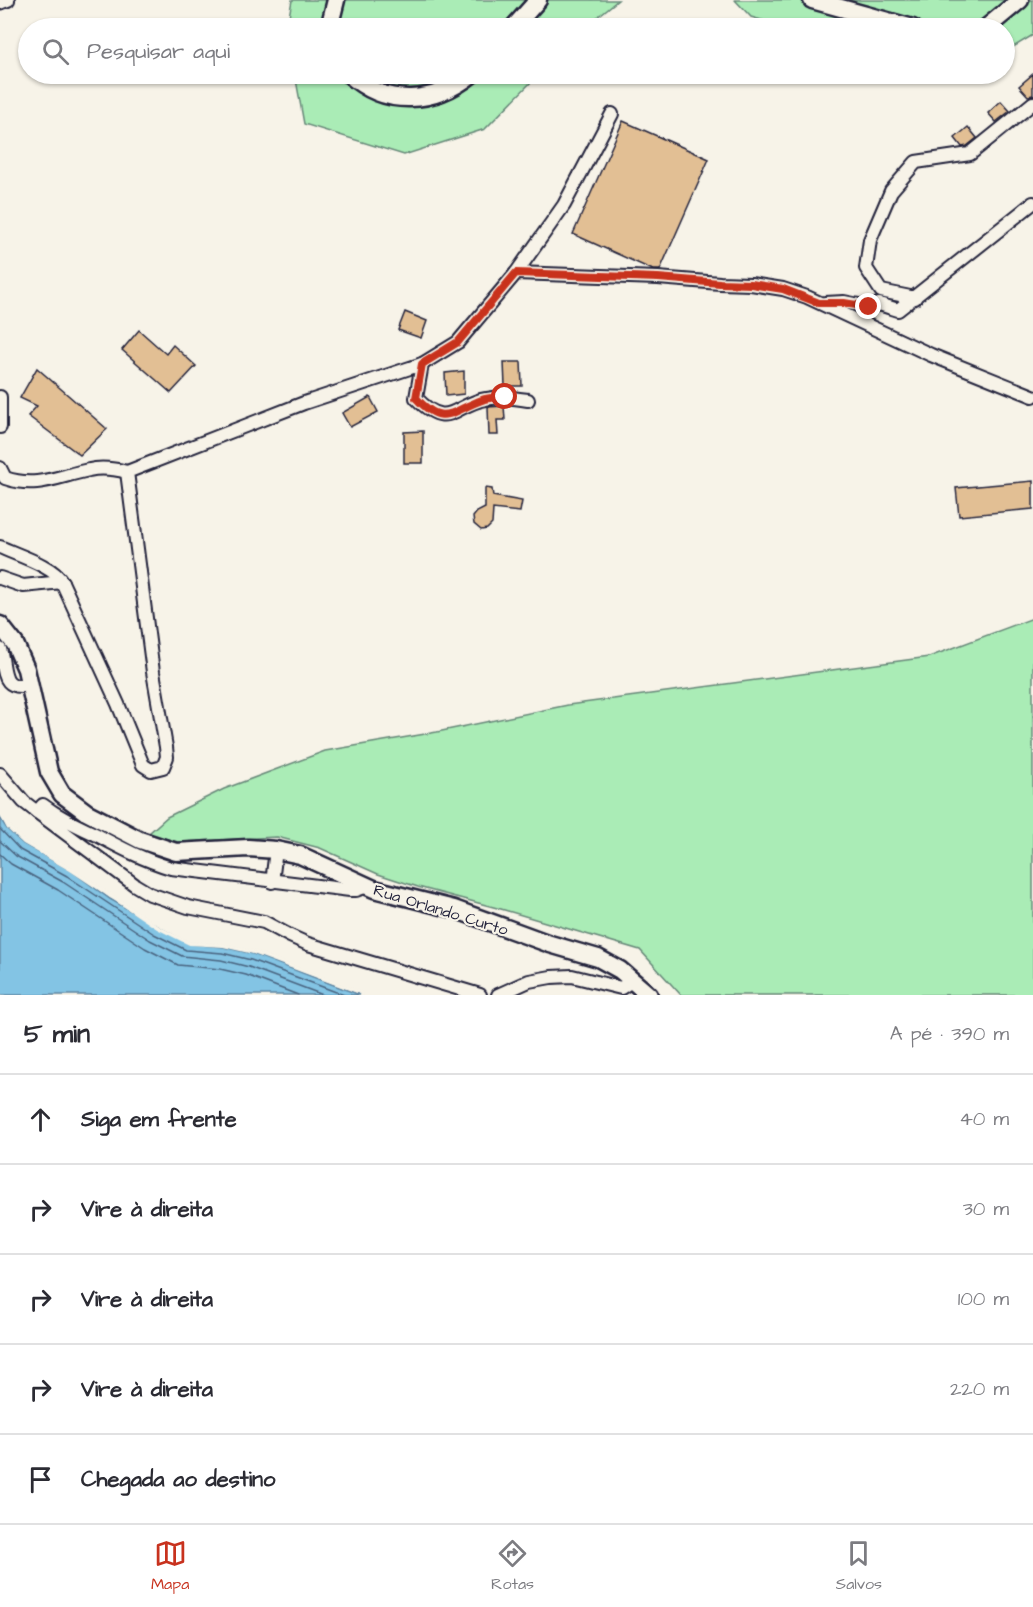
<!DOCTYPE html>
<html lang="pt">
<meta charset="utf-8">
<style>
:root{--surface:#fff;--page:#f7f7f7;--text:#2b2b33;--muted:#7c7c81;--line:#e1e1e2;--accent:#c8321e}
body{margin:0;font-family:"Architects Daughter",sans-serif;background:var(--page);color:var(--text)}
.stop{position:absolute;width:18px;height:18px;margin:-14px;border:4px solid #c8321e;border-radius:50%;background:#fff}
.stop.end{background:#c8321e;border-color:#fff;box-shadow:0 2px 6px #0008}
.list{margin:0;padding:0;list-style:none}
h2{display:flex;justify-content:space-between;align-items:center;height:78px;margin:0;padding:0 24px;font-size:26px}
h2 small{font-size:20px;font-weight:400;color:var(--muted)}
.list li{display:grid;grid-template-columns:39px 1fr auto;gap:18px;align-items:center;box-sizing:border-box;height:90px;padding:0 24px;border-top:2px solid var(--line)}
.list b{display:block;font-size:22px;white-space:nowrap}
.list em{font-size:20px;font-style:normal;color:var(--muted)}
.icon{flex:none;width:33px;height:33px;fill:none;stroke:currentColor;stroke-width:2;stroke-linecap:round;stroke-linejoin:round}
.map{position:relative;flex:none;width:1033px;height:995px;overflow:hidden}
.search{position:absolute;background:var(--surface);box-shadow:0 2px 4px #0004;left:18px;right:18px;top:18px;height:66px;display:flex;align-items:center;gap:15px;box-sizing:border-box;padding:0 21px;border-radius:33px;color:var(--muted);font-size:22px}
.sheet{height:528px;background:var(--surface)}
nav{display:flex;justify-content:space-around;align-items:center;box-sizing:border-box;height:84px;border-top:2px solid var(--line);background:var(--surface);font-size:16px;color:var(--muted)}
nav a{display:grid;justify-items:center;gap:3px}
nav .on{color:var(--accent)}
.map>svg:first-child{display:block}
</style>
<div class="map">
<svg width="1033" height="995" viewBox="0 0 1033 995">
<rect width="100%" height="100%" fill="#f7f3e8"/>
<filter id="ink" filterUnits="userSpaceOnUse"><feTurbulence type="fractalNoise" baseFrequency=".0167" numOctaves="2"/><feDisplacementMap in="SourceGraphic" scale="12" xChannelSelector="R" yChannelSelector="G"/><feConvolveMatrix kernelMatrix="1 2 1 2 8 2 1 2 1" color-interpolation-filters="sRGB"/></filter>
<g filter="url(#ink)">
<g fill="#aaecb6" stroke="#668778" stroke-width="1.5">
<path d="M292,0h326l-34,28h-297z"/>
<path d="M735,0h298v35l-28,17 -1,-24h-215l-38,-11z"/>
<path d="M295,74h244l-54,55 -81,26 -100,-31z"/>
<path d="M1033,618v377h-352l-41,-45 -139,-41 -83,-22 -40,-13 -58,-26 -43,-11 -99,5 -30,-8 19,-17 57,-28 101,-38 112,-19 131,-27 361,-48z"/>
</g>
<path fill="#83c4e4" stroke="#5c83a0" stroke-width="1.5" d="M0,818l7,11 16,15 47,26 40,29 79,45 34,3 30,7 107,41h-360z"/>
<path fill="#f7f3e8" d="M0,815l25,27 46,26 88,58 30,16 34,2 31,7 107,41 2,3 -110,-41 -30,-7 -34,-2 -32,-16 -87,-58 -47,-27 -16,-15z"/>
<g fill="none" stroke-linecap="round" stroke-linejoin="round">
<g stroke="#49637f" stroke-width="1.5">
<path d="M0,829l20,21 47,26 87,58 32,16 36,3 29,7 93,35"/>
<path d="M0,841l16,15 47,26 87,58 32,16 39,4 28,7 74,28"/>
<path d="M0,854l11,10 47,26 87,58 33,17 42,4 26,6 52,20"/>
</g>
</g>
<g fill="#e2bf94" stroke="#22223b" stroke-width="1.5">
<path d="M1033,74v21l-5,1 -9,-10z"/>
<path d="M1001,101l9,10 -14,11 -8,-9z"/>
<path d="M623,121l86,38 -49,111h-7l-80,-36z"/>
<path d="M968,127l9,11 -10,8 -5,1 -7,-9z"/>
<path d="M405,312l22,9 -6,17 -23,-8z"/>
<path d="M139,330l27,24 7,-9 23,21 -25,27 -49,-43z"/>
<path d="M504,362h17l1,24h-17z"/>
<path d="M37,368l70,61 -27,26 -52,-39 9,-10 -17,-8z"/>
<path d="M464,371v23l-18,2 -1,-23z"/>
<path d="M370,397l8,15 -28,15 -8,-14z"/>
<path d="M504,406l1,14h-8l1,15h-9l-1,-28z"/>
<path d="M423,431v32h-19v-31z"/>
<path d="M1033,481v28l-74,7 -3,-28z"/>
<path d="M485,488l7,1 1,7 29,5 -2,11 -27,-3 -1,15 -5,5 -6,1 -7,-6 -1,-7 4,-5 8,-4z"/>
</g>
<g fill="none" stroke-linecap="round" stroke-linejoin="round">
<g stroke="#22223b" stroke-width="16">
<g id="minor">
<path d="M0,3l8,-3"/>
<path d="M516,273l142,5 62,5 31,1 32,5 24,8 124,58 102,41"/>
<path d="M915,298l-34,-7 -15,-23 4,-28 21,-49 25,-29 54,-8 63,-51"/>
<path d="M825,303l19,-1 25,5 10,-3 19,6 135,-107"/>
<path d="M422,364l-6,34c33,34 38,6 70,1 14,-3 28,-1 42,1"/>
<path d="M0,397v30"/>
<path d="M0,468l5,10c32,11 53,-2 84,-8 13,-3 26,-1 38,2"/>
<path d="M0,547c17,8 54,19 62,35"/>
<path d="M0,578l23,8 39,-4 56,122 25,61 8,5 12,-3 4,-10 -1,-10 -13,-75 -26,-200 177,-69 118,-39 36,-22 58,-69 48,-68 48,-91"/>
<path d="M0,649c6,21 0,42 30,36"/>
<path d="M0,774l24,28 13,10"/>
<path d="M272,882l4,-32"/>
<path d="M367,886l-11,4h-6l-179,-22c-27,-8 -50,-20 -74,-33 -19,-9 -37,-17 -54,-30l-6,7 98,73 15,9 38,13 76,15 26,14 18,8 172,51"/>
<path d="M498,995l31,-14 22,-4 21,-1 49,12 12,-8"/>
</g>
</g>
<g stroke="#22223b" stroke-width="21">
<g id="major">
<path d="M812,0l101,28"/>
<path d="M329,28l7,-28"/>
<path d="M513,28l25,-28"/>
<path d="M986,28l34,-28"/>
<path d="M349,74c37,34 86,30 123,0"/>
<path d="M0,625l15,19 11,25 23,103 13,22 24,18 54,28 36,12 72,-4 28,2 24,5 74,34 80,20 96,35 48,14 22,12 29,25"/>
</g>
</g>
<use href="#minor" stroke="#f7f3e8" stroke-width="12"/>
<use href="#major" stroke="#f7f3e8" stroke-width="16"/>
</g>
</g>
<g fill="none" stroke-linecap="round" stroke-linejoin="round" filter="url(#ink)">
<path stroke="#c8321e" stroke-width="8" d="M505,397c-7,1 -16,0 -23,3 -31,11 -38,28 -66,-2l6,-34 36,-22 58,-69 142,5 62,5 31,1 32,5 36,14h25l25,4"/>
</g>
<g text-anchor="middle" stroke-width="4.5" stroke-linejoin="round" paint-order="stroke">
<g font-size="16" fill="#22223b" stroke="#f7f3e8">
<text transform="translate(441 909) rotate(17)" y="6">Rua Orlando Curto</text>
</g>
</g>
</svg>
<div class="stop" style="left:505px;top:397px"></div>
<div class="stop end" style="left:869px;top:307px"></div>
<div class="search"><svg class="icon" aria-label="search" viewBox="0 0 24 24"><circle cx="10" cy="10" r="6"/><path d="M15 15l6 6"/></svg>Pesquisar aqui</div>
</div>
<section class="sheet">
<h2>5 min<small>A pé · 390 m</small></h2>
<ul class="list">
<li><svg class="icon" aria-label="ahead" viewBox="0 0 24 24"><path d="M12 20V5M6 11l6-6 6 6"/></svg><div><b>Siga em frente</b></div><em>40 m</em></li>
<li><svg class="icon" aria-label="right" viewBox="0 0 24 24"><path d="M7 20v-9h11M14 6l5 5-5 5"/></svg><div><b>Vire à direita</b></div><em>30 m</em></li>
<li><svg class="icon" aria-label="right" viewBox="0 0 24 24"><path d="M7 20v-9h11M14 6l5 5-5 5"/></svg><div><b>Vire à direita</b></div><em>100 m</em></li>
<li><svg class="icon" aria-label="right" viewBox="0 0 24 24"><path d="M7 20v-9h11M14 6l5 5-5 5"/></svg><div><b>Vire à direita</b></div><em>220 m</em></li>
<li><svg class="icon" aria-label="arrive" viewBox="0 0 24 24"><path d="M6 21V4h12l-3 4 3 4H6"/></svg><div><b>Chegada ao destino</b></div></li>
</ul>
</section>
<nav>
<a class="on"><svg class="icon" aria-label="map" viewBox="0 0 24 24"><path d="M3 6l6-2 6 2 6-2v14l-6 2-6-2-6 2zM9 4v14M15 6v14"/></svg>Mapa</a>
<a><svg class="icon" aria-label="directions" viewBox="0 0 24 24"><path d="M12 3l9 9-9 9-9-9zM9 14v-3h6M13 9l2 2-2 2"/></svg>Rotas</a>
<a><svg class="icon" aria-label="saved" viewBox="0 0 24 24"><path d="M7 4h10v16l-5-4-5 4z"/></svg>Salvos</a>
</nav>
